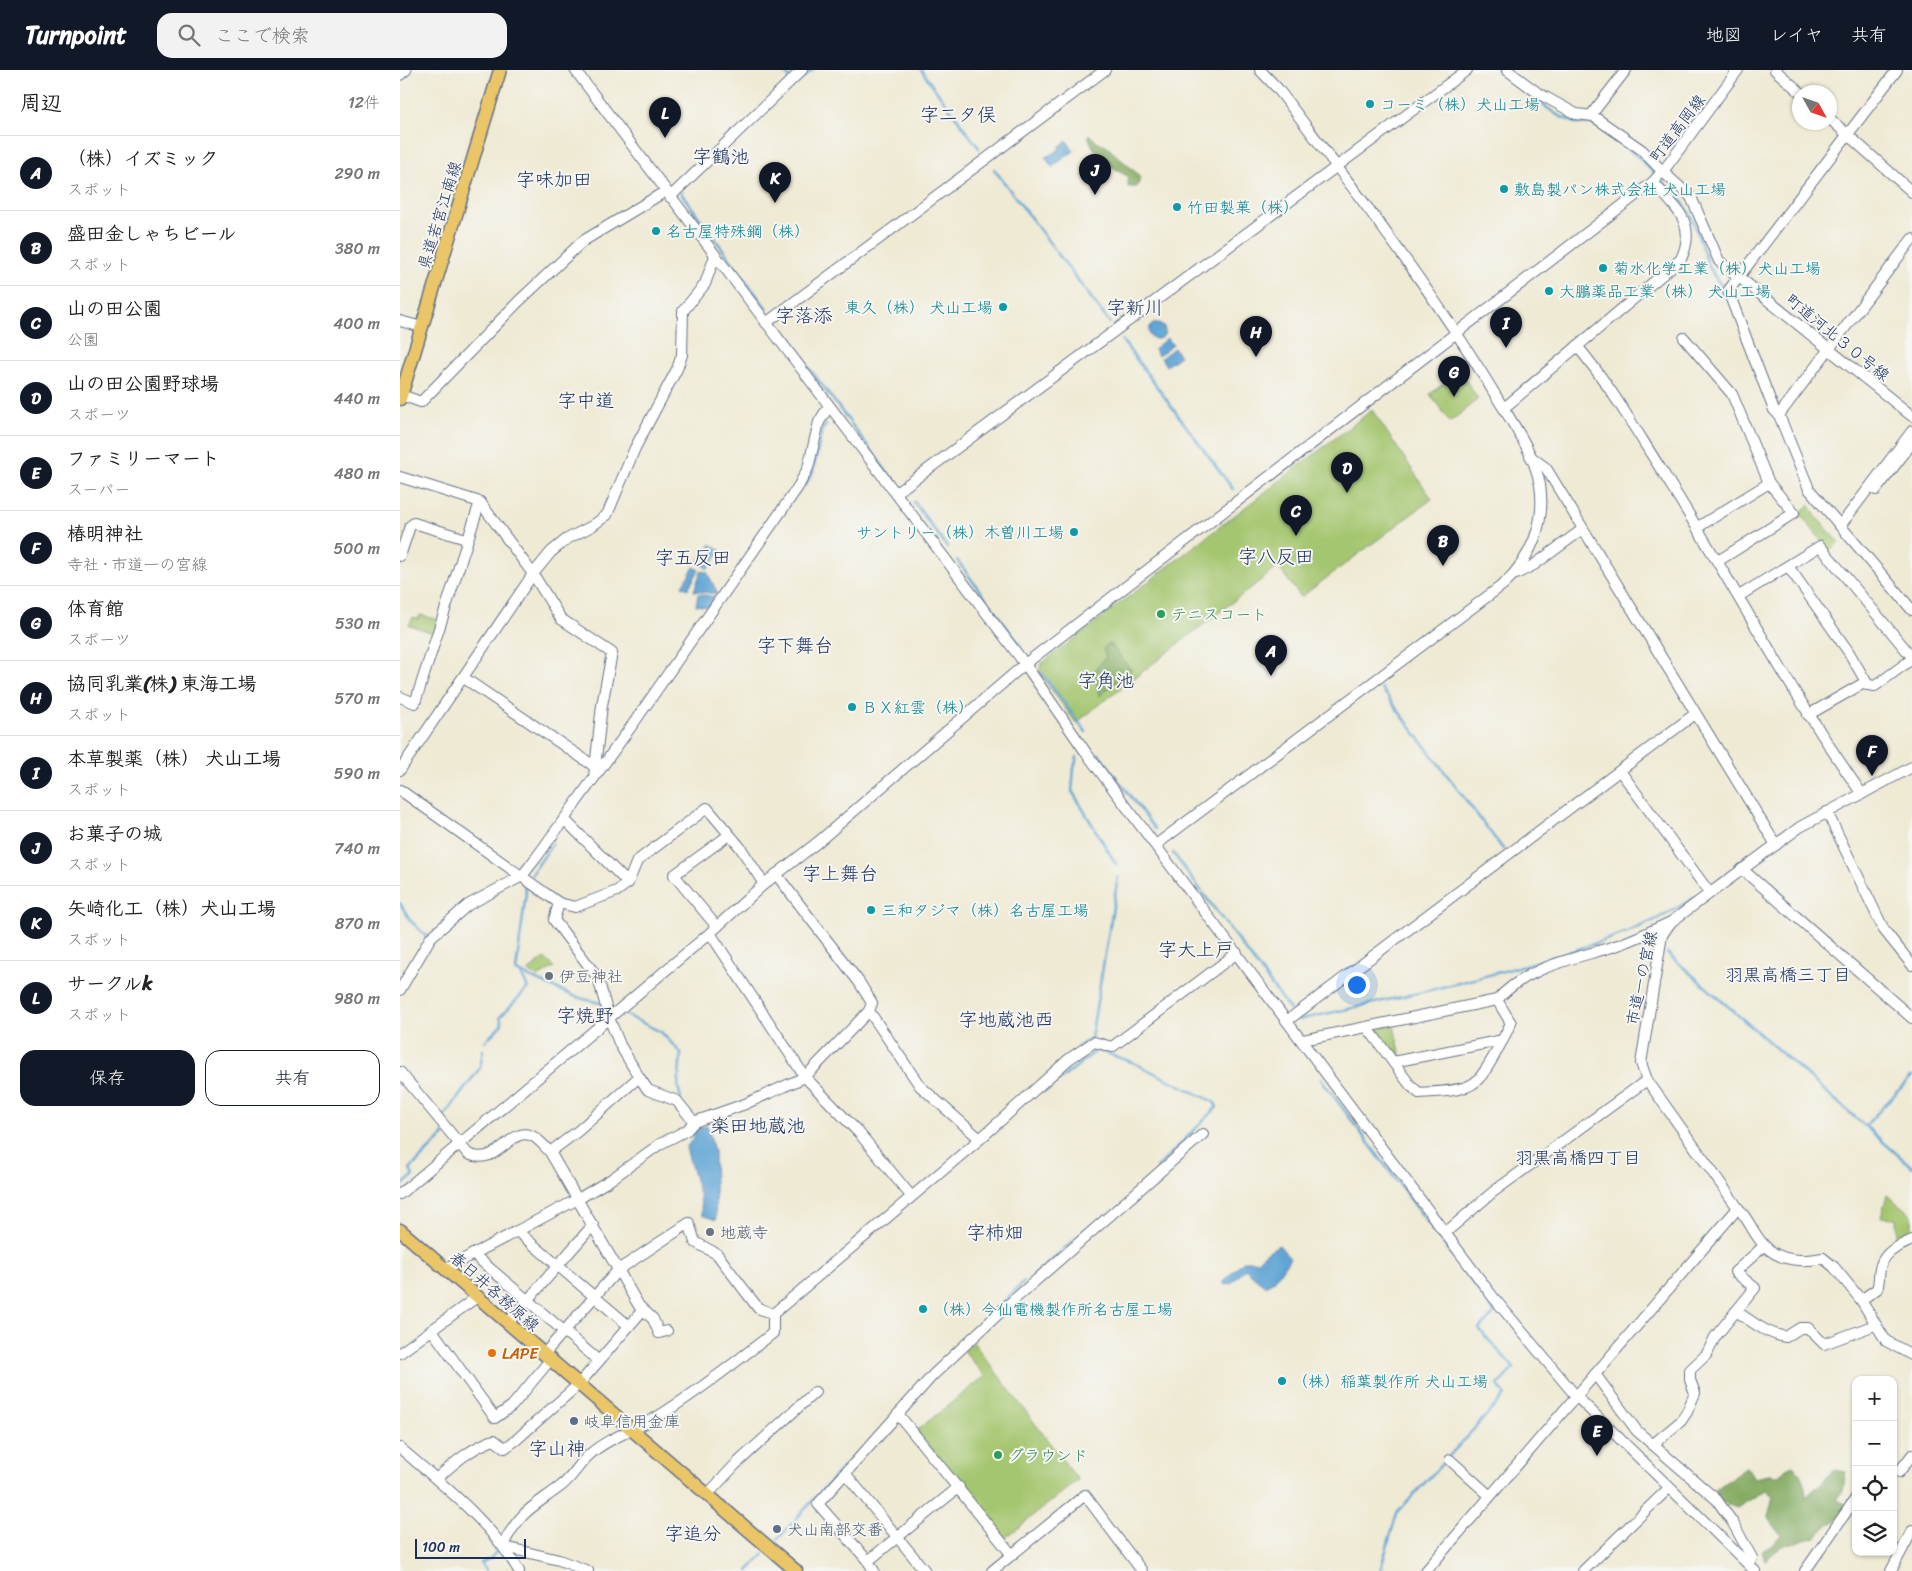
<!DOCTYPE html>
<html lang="ja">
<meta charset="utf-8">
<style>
:root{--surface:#fff;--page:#f2f2f2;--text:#222;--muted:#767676;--line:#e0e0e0;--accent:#111827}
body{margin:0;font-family:Sriracha,"Klee One",sans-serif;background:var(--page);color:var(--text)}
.controls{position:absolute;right:15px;bottom:15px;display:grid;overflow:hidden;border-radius:10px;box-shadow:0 1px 4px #0004}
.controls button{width:45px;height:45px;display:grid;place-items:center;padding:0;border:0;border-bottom:1px solid var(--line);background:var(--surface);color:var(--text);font:25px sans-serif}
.compass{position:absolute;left:1392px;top:15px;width:45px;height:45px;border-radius:50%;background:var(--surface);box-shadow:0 1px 4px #0004;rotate:130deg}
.scale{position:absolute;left:15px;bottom:12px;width:111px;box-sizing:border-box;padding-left:5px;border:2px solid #1b2f5e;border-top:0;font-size:14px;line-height:18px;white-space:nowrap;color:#1b2f5e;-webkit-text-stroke:4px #f6f6f2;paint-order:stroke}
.you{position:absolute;left:956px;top:914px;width:18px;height:18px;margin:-12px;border:4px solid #fff;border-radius:50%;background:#1a73e8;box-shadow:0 0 0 8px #1a73e833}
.badge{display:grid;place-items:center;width:32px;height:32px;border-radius:50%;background:var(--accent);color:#fff;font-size:16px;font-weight:700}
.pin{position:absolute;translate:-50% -41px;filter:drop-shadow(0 1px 2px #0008)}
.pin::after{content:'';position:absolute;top:26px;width:18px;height:15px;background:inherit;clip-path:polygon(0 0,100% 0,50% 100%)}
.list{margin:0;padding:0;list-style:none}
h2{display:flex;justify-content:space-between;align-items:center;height:65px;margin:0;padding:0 20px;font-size:21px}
h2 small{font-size:16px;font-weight:400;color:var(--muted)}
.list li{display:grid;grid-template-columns:32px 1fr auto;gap:15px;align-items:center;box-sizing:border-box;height:75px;padding:0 20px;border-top:1px solid var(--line)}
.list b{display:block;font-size:19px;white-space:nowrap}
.list p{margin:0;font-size:16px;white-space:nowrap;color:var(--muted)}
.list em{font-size:16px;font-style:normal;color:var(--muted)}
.actions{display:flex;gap:10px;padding:15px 20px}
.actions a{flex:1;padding:11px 0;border:1px solid var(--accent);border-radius:15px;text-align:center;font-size:18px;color:var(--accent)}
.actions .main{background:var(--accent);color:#fff}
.icon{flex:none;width:28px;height:28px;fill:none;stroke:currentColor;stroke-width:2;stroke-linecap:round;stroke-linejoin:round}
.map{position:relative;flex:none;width:1512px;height:1501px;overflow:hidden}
header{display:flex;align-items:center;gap:30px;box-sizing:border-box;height:70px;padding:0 25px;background:var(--accent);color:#fff}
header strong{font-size:24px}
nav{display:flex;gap:28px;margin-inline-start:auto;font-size:18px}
.search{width:350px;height:45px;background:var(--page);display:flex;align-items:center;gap:12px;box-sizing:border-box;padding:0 18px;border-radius:15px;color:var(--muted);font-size:19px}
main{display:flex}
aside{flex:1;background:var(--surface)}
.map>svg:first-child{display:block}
</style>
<header>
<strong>Turnpoint</strong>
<div class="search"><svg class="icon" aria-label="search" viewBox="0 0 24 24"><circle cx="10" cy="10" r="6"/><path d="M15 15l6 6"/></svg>ここで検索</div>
<nav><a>地図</a><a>レイヤ</a><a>共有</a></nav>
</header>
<main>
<aside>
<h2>周辺<small>12件</small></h2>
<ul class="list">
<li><span class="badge">A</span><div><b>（株）イズミック</b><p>スポット</p></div><em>290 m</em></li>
<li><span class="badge">B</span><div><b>盛田金しゃちビール</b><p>スポット</p></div><em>380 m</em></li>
<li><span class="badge">C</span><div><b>山の田公園</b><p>公園</p></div><em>400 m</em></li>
<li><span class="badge">D</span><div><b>山の田公園野球場</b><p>スポーツ</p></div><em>440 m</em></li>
<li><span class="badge">E</span><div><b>ファミリーマート</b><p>スーパー</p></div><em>480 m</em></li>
<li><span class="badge">F</span><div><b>椿明神社</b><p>寺社 · 市道一の宮線</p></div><em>500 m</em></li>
<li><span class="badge">G</span><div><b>体育館</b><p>スポーツ</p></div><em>530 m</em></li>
<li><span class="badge">H</span><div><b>協同乳業(株) 東海工場</b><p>スポット</p></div><em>570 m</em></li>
<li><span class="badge">I</span><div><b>本草製薬（株） 犬山工場</b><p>スポット</p></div><em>590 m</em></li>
<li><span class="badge">J</span><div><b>お菓子の城</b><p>スポット</p></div><em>740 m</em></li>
<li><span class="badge">K</span><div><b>矢崎化工（株）犬山工場</b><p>スポット</p></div><em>870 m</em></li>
<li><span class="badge">L</span><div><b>サークルk</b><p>スポット</p></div><em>980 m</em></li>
</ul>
<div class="actions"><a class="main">保存</a><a>共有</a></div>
</aside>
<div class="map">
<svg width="1512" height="1501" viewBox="0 0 1512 1501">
<rect width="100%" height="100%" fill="#f6f6f2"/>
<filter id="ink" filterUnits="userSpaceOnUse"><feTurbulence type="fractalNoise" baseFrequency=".02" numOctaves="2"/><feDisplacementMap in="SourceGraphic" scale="10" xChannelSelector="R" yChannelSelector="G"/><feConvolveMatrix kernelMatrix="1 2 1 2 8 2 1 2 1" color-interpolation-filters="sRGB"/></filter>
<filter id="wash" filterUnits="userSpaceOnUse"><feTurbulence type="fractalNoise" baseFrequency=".0096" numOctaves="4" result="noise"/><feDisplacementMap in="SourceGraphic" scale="20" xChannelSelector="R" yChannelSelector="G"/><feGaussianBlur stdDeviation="1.12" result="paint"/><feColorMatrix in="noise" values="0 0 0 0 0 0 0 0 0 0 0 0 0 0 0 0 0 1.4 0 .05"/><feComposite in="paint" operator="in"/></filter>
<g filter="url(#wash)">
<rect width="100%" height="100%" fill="#efead4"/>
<g fill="#a5c66f" stroke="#607a66">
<path d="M1060,301l18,28 -28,23 -20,-28z"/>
<path d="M972,340l60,89 -131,98 -23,-30 -202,156 -37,-50 2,-9z"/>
<path d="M1409,435l8,13 22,24 -9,9 -31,-38z"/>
<path d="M20,545l18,5 -5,13 -24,-8 4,-8 5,2z"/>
<path d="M145,888l9,9 -16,10 -10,-6z"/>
<path d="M994,956l7,30 -8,3 -22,-32z"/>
<path d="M1487,1125l25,20v21l-15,6 -1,-24 -15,-1z"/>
<path d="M573,1272l105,138 -74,59 -88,-108 69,-55 -21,-25z"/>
</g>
<g fill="#84ab62" stroke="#506d60">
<path d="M689,64l9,9 6,1 37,33 -4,10h-9v-11c-12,-4 -41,-27 -39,-42z"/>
<path d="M708,574l4,1 19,25 -32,26 -4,-26 11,-13 -3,-8z"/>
<path d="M1393,1395c10,11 12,18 13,32l29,-27 11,2 -3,18 -6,10 13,6 -5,10 -16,8 -13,13 -35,9 -16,15 -3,-10 9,-5 10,-11 -13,-18 5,-21 -7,-6 -29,18 -20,-8 -1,-11 31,-22 7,11 15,-3 10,1 7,-8z"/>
</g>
<g fill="#60a5d5" stroke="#3e6a9a">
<path d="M667,71l7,10 -22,16 -7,-10 13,-6 2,-5z"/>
<circle cx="757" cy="261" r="8"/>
<path d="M767,268l6,7 -15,11 -4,-7z"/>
<path d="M774,278l6,8 -14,10 -5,-8z"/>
<path d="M311,474l10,7 -13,18 -10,-7z"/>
<path d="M294,497l5,3 -11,19 -6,-3z"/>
<path d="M301,501l6,1 11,22 -24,-3z"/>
<path d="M298,524l17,3 -2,11 -17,-3z"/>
<path d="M307,1055l7,26 2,69 -14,-5 -2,-18 -14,-49 8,-11v-6z"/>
<path d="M879,1175l11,13 -16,23 -9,5 -20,-17 -13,14 -7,2 -2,-3 20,-21h14l10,-9z"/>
</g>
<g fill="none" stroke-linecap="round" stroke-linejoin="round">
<g stroke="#60a5d5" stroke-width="2.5">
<path d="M382,0l8,8"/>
<path d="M521,0l58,78"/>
<path d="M1097,0l27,22 35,24 19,8 12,-1 11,6 36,27 18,18"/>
<path d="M396,12l17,-12"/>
<path d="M594,99l116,154"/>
<path d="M1259,108c10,12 26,23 32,38 11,24 14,55 34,73"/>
<path d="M282,122l-1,1 86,116"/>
<path d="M383,263l111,148"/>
<path d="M722,270l111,149"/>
<path d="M405,415l8,-13 9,-42 4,-5"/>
<path d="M514,432l33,45"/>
<path d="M557,490l64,86"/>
<path d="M642,603l44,59"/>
<path d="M981,618l122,161"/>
<path d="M699,684l56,75"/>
<path d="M677,687l-3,11 -2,23 44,73"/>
<path d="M0,691l12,-18"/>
<path d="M773,783l117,157"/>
<path d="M131,805l22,-32"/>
<path d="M124,815l2,7 -10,79 60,26 24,6"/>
<path d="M1308,818l57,-42"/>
<path d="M0,833l10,17 16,16"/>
<path d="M1267,883l245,214"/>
<path d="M226,945l35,17 20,21 -3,33 3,13"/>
<path d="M898,950c87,-19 173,-38 258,-64 52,-16 103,-32 148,-65"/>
<path d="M85,972l17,-18 -2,-7 28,-29 -7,-14"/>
<path d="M678,977l13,-9 27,-161"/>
<path d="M921,1009l174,234 -16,16 35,39 -16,17 7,10 -108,118 -17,58"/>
<path d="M639,1021h7l51,-41 35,12 82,40 3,5 -60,61"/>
<path d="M43,1048l37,-50 3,-18"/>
<path d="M1466,1055l46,-49"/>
<path d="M0,1117l13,-11 -3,-7 34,-34v-4"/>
<path d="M633,1206l54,-47"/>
<path d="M573,1261l51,-49"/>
<path d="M376,1471l81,-89"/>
<path d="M86,1501l-5,-8 10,-5 7,-9"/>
<path d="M348,1501l17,-18"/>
</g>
</g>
</g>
<g filter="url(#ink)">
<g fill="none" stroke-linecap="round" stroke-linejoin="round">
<g stroke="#657087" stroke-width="12">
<g id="minor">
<path d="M175,0l450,594 62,90 406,543 82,98 180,176"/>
<path d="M1107,0l31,23 38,21 17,2 49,34 21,22 28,25 28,64 193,155"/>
<path d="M1375,0l25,22"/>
<path d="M0,5l6,-5"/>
<path d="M1191,45l35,-45"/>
<path d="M1430,49l82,73"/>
<path d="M270,127l132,-127"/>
<path d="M1512,169l-133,176 30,74 103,121"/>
<path d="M0,251l22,6"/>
<path d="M366,253l339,-253"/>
<path d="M1284,268l48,56 37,89 25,30 -76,48"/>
<path d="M1177,276c33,39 58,83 85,125 68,107 127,220 200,323"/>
<path d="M1,325l20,7 97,-100 65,-61 83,-50"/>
<path d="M1104,338l177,-149c17,-37 -6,-51 -28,-77"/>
<path d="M1379,345l-5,-5 -46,-119 169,-221"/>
<path d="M1130,386l16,12 230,377"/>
<path d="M0,407l80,25 53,72 28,45 51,34 -10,52 -8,72"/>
<path d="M1476,420l36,-47"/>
<path d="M496,423l571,-423"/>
<path d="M1440,456l72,-95"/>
<path d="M1298,457l71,-44"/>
<path d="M0,486l10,-30 4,-3 52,16"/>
<path d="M1388,496l60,85 20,34"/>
<path d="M1116,504l18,-9 49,-36"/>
<path d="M1339,526l81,-50 92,111"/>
<path d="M64,608l130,88"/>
<path d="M0,627l15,6 65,-201"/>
<path d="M1408,645l54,-31 13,2 37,-27"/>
<path d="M1512,697l-112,60 -129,95 -9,13 -21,128 6,17 91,128c11,11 16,28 27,38 16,16 38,16 58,12l11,9 27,33 25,41 26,14"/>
<path d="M0,700l133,-196 18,-22 16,-13 25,-13 15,-11 28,-67 42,-79 5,-14 1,-44 22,-27 10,-28"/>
<path d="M1220,701l89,121"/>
<path d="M0,720l159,113 16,4 42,-16 11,-8 9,-22 70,-53 33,39 24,37"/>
<path d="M1427,742l57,118 28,35"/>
<path d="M164,749l64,64"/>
<path d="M757,774l347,-260c27,-26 42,-61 36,-99 -6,-34 -30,-65 -47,-94 -64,-106 -141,-204 -215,-302l-18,-19"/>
<path d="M1342,799l170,149"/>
<path d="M159,833l-5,17 44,58 11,40 11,27 19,32 9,13 29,11 17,21"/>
<path d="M317,857l-43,-52 55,-40"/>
<path d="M310,863l95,144 55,57 51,62"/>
<path d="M0,920l31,-53 37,-32 54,-29 14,-18 97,-134 165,-237 10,-19 11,-46 10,-16"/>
<path d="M469,941l51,75 60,53"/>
<path d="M888,950l407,-306"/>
<path d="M967,957l43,58 9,8c14,-1 43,-1 55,-10 13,-9 30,-46 37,-60l-14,-23"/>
<path d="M903,970l194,-40c31,-35 79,-41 121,-55 18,-6 35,-15 53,-23"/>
<path d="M993,992l110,-22"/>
<path d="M0,1002l68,82c31,14 42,-29 64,-18 7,3 13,11 18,16l89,154 14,13 6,14 8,-2"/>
<path d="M150,1082l28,-21 61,-54"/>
<path d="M0,1124l310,-261 54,-49 54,-42 207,-178 628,-482 14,-16 71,-96"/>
<path d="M1045,1163l48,-41 154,-112"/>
<path d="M73,1184l126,107"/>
<path d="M45,1199l133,-70 32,-19 50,-36 27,-14 7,-8 51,-18 60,-27 64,-66 3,-8 -13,-21 -83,-108"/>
<path d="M1461,1230l16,-11c3,-7 1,-16 4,-24 5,-15 19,-19 31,-25"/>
<path d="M1336,1241c16,11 31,23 50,26l14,-9h8l16,16 51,-19"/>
<path d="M108,1253l85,-98"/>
<path d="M229,1256l13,-15"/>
<path d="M32,1260l63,88 17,-12 38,-46"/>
<path d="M0,1283l77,-56"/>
<path d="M144,1284l74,-84 71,-47 6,19 22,12 41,54 15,6"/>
<path d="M1195,1304l42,57 80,69 16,23 19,35 -3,6"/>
<path d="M498,1344l114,141"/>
<path d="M1252,1375l29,-24 6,-9 8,-19 -5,-13v-10l17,-16 8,-17 40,-49 -20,-16 29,-26"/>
<path d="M0,1378c42,36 91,74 119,123"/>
<path d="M1050,1390l40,36"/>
<path d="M1493,1399l6,3 13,-17"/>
<path d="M445,1403l80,98"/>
<path d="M36,1409c17,-15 36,-32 58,-39l11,8 11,-8 63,-56 50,-58 -112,-95"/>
<path d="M307,1425l28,-30 80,-73"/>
<path d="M103,1475c18,-35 29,-37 58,-59 11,-8 18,-22 28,-31 21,-19 50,-26 73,-41 39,-25 75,-53 111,-81v-19l207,-175 89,-80 25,-17 18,5 125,-94"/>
<path d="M105,1477l54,13 29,11"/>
<path d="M468,1491l91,-74"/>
<path d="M474,1501l-6,-10 -50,-57 115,-129 76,-71 194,-170"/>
<path d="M592,1501l93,-76 57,76"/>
<path d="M1026,1501l312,-363"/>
<path d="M1183,1501l86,-83"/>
<path d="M1405,1501l51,-73"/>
<path d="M1491,1501l21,-40"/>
</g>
</g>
<g stroke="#657087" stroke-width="15">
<g id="major">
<path d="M0,329l100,-329"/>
<path d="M0,1160l396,341"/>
</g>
</g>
<use href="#minor" stroke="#fff" stroke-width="10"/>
<use href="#major" stroke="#eac669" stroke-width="12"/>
</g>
</g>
<g fill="#0f9aa8" stroke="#f6f6f2" stroke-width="2">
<circle cx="970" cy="34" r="5"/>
<circle cx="1104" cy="119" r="5"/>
<circle cx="777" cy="137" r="5"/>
<circle cx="256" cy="161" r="5"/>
<circle cx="1203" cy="198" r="5"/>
<circle cx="1149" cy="221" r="5"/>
<circle cx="603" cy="237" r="5"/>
<circle cx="674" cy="462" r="5"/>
<circle cx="452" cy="637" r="5"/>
<circle cx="471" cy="840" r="5"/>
<circle cx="523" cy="1239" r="5"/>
<circle cx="882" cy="1311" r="5"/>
</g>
<g fill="#2e9e5b" stroke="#f6f6f2" stroke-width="2">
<circle cx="761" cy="544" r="5"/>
<circle cx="598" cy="1385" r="5"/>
</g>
<g fill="#6b7280" stroke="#f6f6f2" stroke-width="2">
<circle cx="149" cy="906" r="5"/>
<circle cx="310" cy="1162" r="5"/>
</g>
<circle fill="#e8710a" stroke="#f6f6f2" stroke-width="2" cx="92" cy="1283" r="5"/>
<g fill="#5c6f8a" stroke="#f6f6f2" stroke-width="2">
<circle cx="174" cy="1351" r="5"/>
<circle cx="377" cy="1459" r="5"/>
</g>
<g text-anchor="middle" stroke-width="4" stroke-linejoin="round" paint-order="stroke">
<g font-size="16" fill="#0d838f" stroke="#f6f6f2" text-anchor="start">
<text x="980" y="40">コーミ（株）犬山工場</text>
<text x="1114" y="125">敷島製パン株式会社 犬山工場</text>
<text x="787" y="143">竹田製菓（株）</text>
<text x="266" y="167">名古屋特殊鋼（株）</text>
<text x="1213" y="204">菊水化学工業（株）犬山工場</text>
<text x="1159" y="227">大鵬薬品工業（株） 犬山工場</text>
<text x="593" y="243" text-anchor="end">東久（株） 犬山工場</text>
<text x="664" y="468" text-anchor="end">サントリー（株）木曽川工場</text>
<text x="462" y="643">ＢＸ紅雲（株）</text>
<text x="481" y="846">三和タジマ（株）名古屋工場</text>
<text x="533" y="1245">（株）今仙電機製作所名古屋工場</text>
<text x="892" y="1317">（株）稲葉製作所 犬山工場</text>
</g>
<g font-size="16" fill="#1b2f5e" stroke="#f6f6f2">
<text transform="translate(1277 58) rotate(-53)" y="6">町道高岡線</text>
<text transform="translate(39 145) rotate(-73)" y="6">県道若宮江南線</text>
<text transform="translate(1438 267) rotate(39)" y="6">町道河北３０号線</text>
<text transform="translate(1241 908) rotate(-78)" y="6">市道一の宮線</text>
<text transform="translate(95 1221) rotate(41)" y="6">春日井各務原線</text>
</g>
<g font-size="16" fill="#27864d" stroke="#f6f6f2" text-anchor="start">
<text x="771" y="550">テニスコート</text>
<text x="608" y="1391">グラウンド</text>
</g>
<g font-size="16" fill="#5b616d" stroke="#f6f6f2" text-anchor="start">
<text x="159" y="912">伊豆神社</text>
<text x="320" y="1168">地蔵寺</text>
</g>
<g font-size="16" fill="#c56008" stroke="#f6f6f2" text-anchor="start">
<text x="102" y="1289">LAPE</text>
</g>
<g font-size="16" fill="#4e5e75" stroke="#f6f6f2" text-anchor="start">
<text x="184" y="1357">岐阜信用金庫</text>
<text x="387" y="1465">犬山南部交番</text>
</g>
<g font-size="18" fill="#1b2f5e" stroke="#f6f6f2">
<text x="1388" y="911">羽黒高橋三丁目</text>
<text x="1178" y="1094">羽黒高橋四丁目</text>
</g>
<g font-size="19" fill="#1b2f5e" stroke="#f6f6f2">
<text x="558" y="51">字二タ俣</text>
<text x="321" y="93">字鶴池</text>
<text x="154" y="116">字味加田</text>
<text x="735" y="244">字新川</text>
<text x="404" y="252">字落添</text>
<text x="186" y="337">字中道</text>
<text x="876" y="493">字八反田</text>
<text x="293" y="494">字五反田</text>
<text x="395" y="582">字下舞台</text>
<text x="706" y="617">字角池</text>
<text x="440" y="810">字上舞台</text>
<text x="796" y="886">字大上戸</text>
<text x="185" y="952">字焼野</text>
<text x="606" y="956">字地蔵池西</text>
<text x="358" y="1062">楽田地蔵池</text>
<text x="595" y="1169">字柿畑</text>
<text x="157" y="1385">字山神</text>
<text x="293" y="1470">字追分</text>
</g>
</g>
</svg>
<div class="controls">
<button>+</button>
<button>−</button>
<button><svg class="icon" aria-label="locate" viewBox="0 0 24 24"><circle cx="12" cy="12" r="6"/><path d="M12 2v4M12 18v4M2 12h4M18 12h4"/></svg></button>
<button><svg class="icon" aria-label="layers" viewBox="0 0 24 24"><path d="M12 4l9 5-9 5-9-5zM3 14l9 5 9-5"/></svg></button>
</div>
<svg class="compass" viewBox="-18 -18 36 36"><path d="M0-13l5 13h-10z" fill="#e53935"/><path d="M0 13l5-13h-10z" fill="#767676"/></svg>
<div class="scale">100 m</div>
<div class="you"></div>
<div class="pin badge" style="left:871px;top:606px">A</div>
<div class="pin badge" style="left:1043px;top:496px">B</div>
<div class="pin badge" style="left:896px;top:466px">C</div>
<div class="pin badge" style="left:947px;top:423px">D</div>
<div class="pin badge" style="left:1197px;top:1386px">E</div>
<div class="pin badge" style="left:1472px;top:706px">F</div>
<div class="pin badge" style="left:1054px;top:327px">G</div>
<div class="pin badge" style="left:856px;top:287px">H</div>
<div class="pin badge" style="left:1106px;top:278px">I</div>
<div class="pin badge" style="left:695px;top:125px">J</div>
<div class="pin badge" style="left:375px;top:133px">K</div>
<div class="pin badge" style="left:265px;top:68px">L</div>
</div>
</main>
